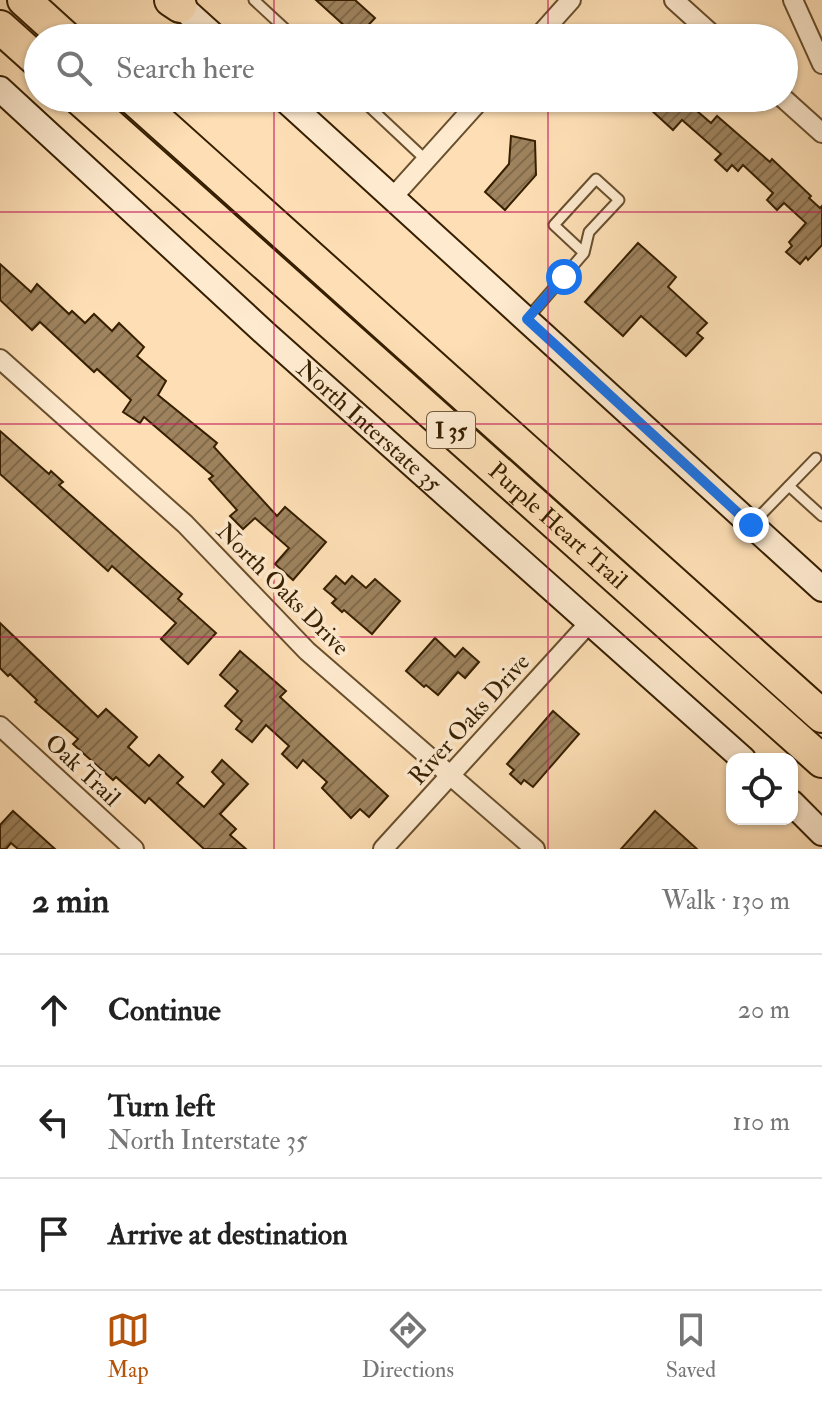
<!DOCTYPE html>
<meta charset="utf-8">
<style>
:root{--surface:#fff;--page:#f2f2f2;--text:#222;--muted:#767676;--line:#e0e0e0;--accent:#b45309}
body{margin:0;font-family:"IM FELL Double Pica",serif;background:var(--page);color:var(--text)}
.controls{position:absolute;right:24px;bottom:24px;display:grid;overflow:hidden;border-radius:16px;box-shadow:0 2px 6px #0004}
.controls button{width:72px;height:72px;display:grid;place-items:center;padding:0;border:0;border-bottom:2px solid var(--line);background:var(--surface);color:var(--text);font:40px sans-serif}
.stop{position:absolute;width:24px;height:24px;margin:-18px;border:6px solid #1a73e8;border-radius:50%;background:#fff}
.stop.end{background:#1a73e8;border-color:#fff;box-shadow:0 2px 8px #0008}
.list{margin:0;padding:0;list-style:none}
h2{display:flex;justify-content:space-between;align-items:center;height:104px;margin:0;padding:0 32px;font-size:34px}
h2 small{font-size:26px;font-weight:400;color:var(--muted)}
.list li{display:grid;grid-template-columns:52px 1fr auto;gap:24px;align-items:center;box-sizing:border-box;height:112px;padding:0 32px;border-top:2px solid var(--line)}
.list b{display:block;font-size:30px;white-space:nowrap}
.list p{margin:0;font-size:26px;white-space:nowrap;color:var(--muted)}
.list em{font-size:26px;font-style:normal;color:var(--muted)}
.icon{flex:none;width:44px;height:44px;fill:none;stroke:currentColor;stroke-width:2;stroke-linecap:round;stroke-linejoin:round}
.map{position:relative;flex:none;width:822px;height:849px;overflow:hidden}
.search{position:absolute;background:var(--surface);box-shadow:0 2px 6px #0004;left:24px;right:24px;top:24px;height:88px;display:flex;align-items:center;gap:20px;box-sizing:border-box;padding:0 28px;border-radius:44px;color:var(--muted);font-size:30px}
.sheet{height:440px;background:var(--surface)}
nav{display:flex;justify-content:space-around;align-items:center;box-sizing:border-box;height:112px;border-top:2px solid var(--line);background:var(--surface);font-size:22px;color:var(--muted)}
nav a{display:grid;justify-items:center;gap:4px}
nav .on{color:var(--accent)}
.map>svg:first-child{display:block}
</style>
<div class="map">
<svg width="822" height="849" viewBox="0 0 822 849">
<defs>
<pattern id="building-hatch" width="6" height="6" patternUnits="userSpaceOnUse" patternTransform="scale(2)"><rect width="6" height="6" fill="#9e835e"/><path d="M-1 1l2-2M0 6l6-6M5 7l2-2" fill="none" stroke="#826b4b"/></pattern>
</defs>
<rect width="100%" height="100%" fill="#fedfb5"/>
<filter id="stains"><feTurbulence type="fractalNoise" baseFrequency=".0025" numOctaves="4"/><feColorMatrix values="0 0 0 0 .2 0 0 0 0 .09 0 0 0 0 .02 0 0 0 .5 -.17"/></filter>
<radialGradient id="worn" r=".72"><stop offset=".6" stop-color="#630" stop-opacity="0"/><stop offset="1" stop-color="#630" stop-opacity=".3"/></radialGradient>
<g fill="url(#building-hatch)" stroke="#361f00" stroke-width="2">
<path d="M316,0h39l20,18 -18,19z"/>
<path d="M638,98h44l29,25 6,-7 53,46 2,-3 39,37 -2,2 11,10 2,-2v39l-14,15 -2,-3 -6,7 -14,-12 6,-6 -3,-4 17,-19 -22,-20 -7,7 -10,-10 6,-7 -30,-28 -5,6 -6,-6 -5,6 -12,-11 6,-6 -39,-34 -9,10z"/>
<path d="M511,136l24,5 1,34 -31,35 -20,-18 24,-28z"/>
<path d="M638,243l38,34 -8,10 39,36 -10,10 6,5 -17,18 -45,-40 -18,20 -38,-34z"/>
<path d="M0,264l31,28 6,-8 32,30 3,-3 13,12 9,-9 18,17 7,-8 25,24 -7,9 29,25 -8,14 59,48 -3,4 63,69 8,-9 41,35 -33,38 -18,-16 14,-16 -34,-30 -12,11 -13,-13 7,-6 -28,-31 4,-3 -69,-59 -4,6 -17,-11 8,-12 -34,-31 -3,3 -54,-50 -8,8 -32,-30z"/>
<path d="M0,431l49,43 2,-3 12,11 -4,3 123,109 -4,5 38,34 -28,31 -27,-25 15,-16 -64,-57 -4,5 -108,-97z"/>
<path d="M336,576l9,8 7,-8 14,12 9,-9 25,22 -28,33 -28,-24 -2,2 -10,-9 4,-4 -12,-10z"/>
<path d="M0,623l98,94 8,-8 31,28 -9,10 21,19 10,-11 24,22 -6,6 27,24 20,-23 -12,-12 10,-12 26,24 -28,30 16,15 -6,6 16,14h-42l-55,-51 -4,5 -29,-26 -3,3 -40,-36 5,-5 -43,-37 2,-2 -27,-26 -2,2 -8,-8z"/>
<path d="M435,638l20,19 8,-9 16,14 -14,16 -7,-6 -20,23 -12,-10 -2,2 -18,-16z"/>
<path d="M240,651l46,40 -6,6 108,99 -19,21 -9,-8 -9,9 -29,-30 5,-6 -24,-22 -6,8 -15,-14 7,-8 -23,-21 -14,17 -16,-13 6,-8 -17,-15 13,-15 -18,-16z"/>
<path d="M553,711l26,23 -46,53 -9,-7 -3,4 -11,-10 4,-4 -7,-6z"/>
<path d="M13,811l42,38h-37l-7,-6 -5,6h-6v-24z"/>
<path d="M655,811l42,38h-76z"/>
</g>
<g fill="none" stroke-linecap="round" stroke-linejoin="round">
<g stroke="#684f2d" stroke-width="13">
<g id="service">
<path d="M254,0l41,38"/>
<path d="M360,98l66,62"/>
<path d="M527,319l57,-66 5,-21 30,-32 -23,-21 -42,46 30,28"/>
<path d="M789,486l33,30"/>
<path d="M751,525l65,-67"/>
</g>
</g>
<g stroke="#684f2d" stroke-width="22">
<g id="minor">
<path d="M674,0l42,38"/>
<path d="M793,0l29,64"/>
<path d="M537,38l34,-38"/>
<path d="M783,98l39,35"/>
<path d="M393,197l89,-99"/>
<path d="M0,359l185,165 122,127 228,198"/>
<path d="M0,726l134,123"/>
<path d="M383,849l207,-227"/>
</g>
</g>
<g stroke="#361f00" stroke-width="28">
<g id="secondary">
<path d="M174,0l42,38"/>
<path id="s1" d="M0,89l267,246 476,424"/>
<path d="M283,98l539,491"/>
<path d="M792,803l30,30"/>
</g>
</g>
<g stroke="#361f00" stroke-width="36">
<g id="motorway">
<path d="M24,0l42,38"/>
<path d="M171,0l9,6"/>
<path d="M0,27l38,34"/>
<path id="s2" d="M79,98l743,663"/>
<path d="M133,98l689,618"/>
</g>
</g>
<use href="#service" stroke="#feeacf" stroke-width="9"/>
<use href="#minor" stroke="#feeacf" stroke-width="18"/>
<use href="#secondary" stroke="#feeacf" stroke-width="24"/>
<use href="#motorway" stroke="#fedfb5" stroke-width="32"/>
</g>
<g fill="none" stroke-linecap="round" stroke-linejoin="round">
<path stroke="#1a73e8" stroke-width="10" d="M564,277l-37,42 224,206"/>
</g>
<path fill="none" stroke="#c2185b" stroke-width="2" stroke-opacity="0.55" d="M274,0v38M548,0v38M274,98v751M548,98v751M0,212h822M0,424h822M0,637h822"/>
<g text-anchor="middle" stroke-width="7" stroke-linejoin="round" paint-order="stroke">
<rect fill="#feeacf" stroke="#725c3e" stroke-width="2" x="427" y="412" width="48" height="36" rx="6"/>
<g font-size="22" font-weight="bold" fill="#361f00">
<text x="451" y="438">I 35</text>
</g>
<g font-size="24" fill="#361f00" stroke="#feeacf">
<text dy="8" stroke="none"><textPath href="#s1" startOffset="500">North Interstate 35</textPath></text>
<text dy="8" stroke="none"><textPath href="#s2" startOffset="642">Purple Heart Trail</textPath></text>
<text transform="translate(283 589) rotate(45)" y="8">North Oaks Drive</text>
<text transform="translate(469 719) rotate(-48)" y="8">River Oaks Drive</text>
<text transform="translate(83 770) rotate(43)" y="8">Oak Trail</text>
</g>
</g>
<rect width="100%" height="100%" filter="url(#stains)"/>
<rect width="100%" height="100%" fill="url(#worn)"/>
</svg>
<div class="controls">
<button><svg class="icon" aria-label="locate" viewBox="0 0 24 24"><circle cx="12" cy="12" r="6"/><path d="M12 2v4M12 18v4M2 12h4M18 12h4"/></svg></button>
</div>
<div class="stop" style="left:564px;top:277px"></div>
<div class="stop end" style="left:751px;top:525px"></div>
<div class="search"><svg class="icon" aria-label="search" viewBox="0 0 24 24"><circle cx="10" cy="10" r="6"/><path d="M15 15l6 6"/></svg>Search here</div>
</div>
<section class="sheet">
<h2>2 min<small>Walk · 130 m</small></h2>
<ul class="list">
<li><svg class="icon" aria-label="ahead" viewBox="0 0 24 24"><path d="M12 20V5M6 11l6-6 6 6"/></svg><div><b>Continue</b></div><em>20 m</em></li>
<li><svg class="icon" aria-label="left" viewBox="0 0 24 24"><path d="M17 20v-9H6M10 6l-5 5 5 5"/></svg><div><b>Turn left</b><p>North Interstate 35</p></div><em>110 m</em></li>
<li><svg class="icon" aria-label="arrive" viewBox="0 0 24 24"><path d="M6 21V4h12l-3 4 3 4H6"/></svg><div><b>Arrive at destination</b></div></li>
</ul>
</section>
<nav>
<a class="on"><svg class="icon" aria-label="map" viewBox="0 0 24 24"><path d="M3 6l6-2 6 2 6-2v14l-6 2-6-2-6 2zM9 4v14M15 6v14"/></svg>Map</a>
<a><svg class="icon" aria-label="directions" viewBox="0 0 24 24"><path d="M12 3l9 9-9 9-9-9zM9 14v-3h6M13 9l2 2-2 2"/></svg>Directions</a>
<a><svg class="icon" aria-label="saved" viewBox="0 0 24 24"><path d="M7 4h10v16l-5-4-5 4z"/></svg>Saved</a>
</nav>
